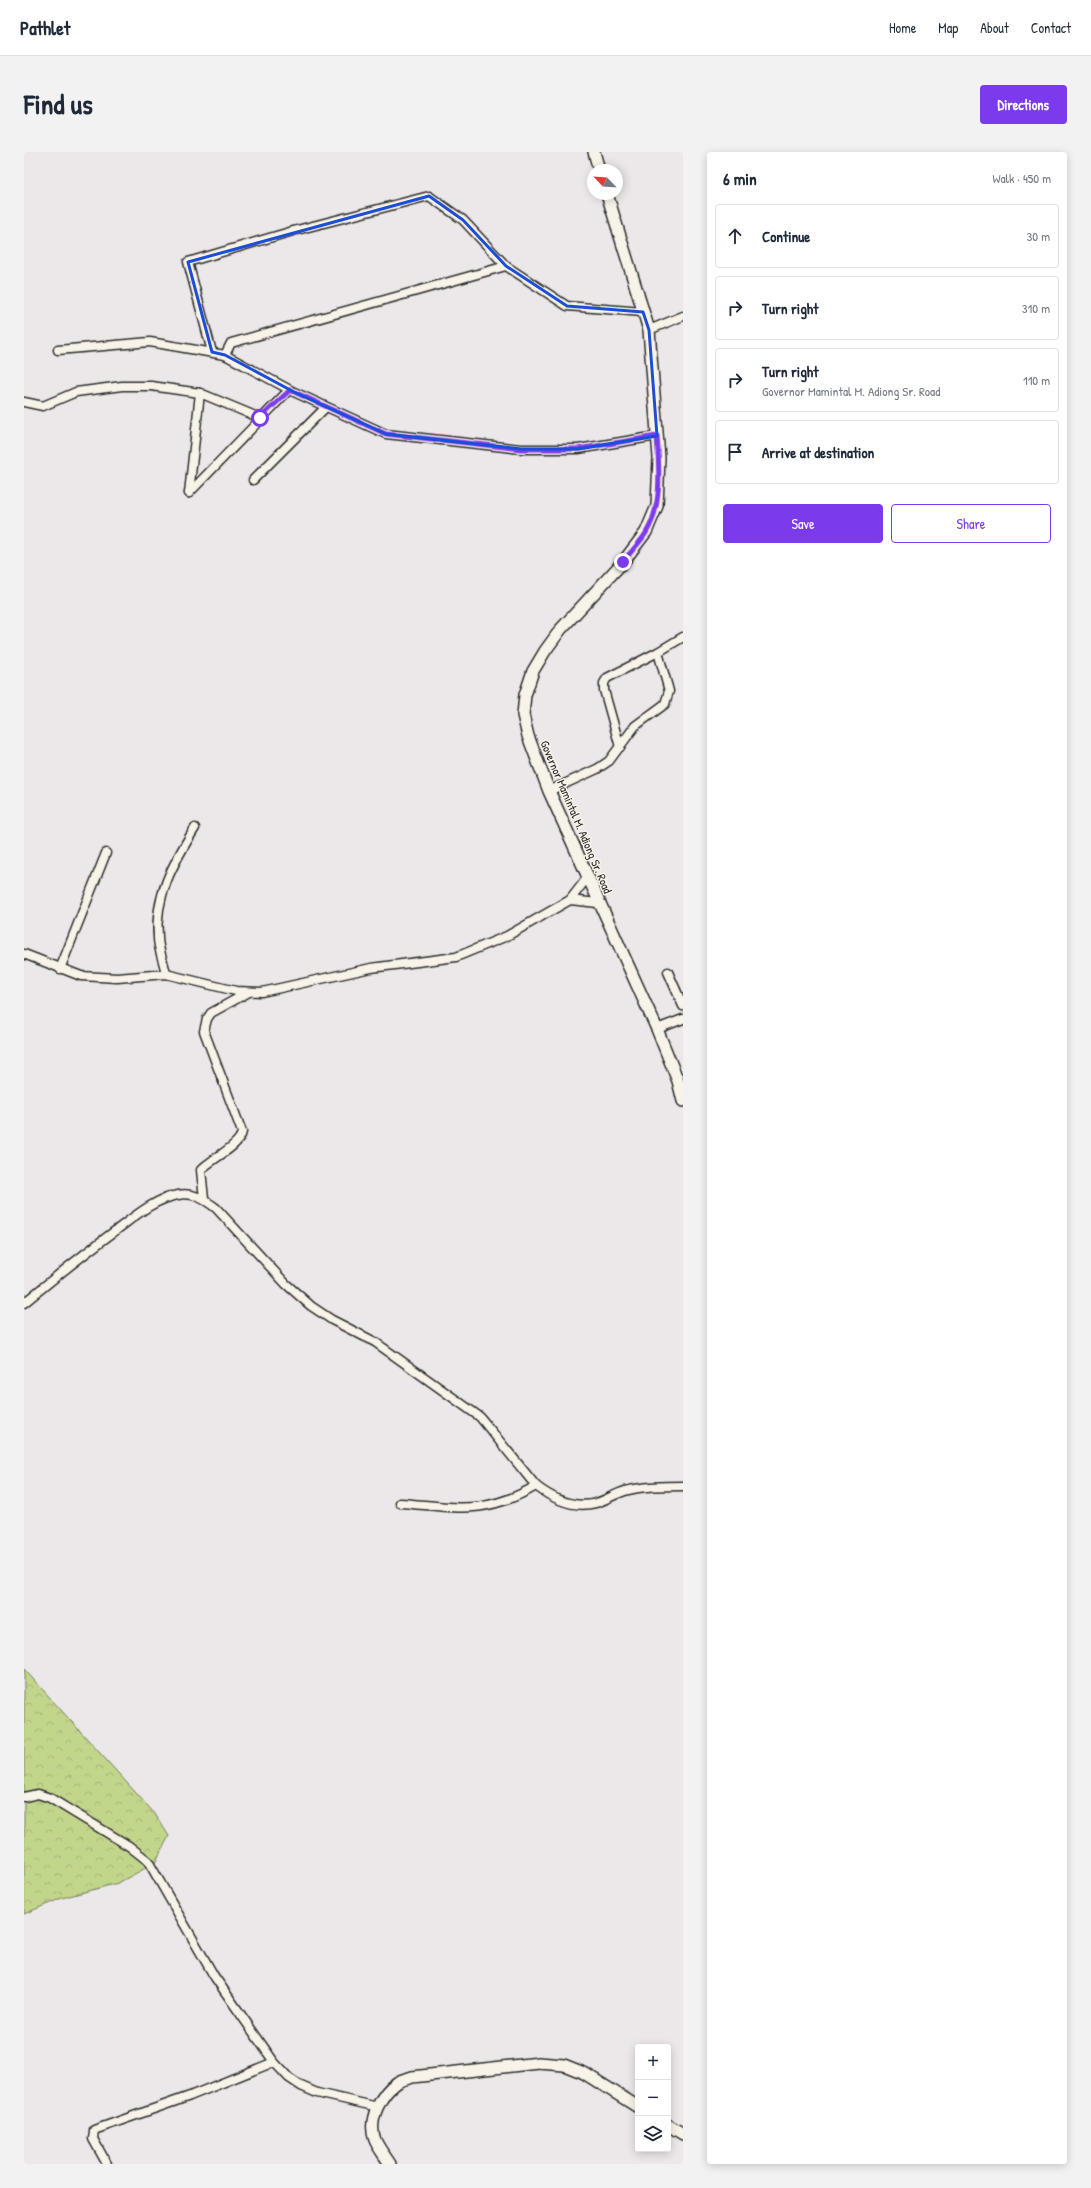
<!DOCTYPE html>
<meta charset="utf-8">
<style>
:root{--surface:#fff;--page:#f2f2f3;--text:#1f2937;--muted:#747a83;--line:#e0e1e3;--accent:#7c3aed}
body{margin:0;font-family:"Patrick Hand",sans-serif;background:var(--page);color:var(--text)}
.controls{position:absolute;right:12px;bottom:12px;display:grid;overflow:hidden;border-radius:4px;box-shadow:0 2px 10px #0003}
.controls button{width:36px;height:36px;display:grid;place-items:center;padding:0;border:0;border-bottom:1px solid var(--line);background:var(--surface);color:var(--text);font:20px sans-serif}
.compass{position:absolute;left:563px;top:12px;width:36px;height:36px;border-radius:50%;background:var(--surface);box-shadow:0 2px 10px #0003;rotate:295deg}
.stop{position:absolute;width:12px;height:12px;margin:-9px;border:3px solid #7c3aed;border-radius:50%;background:#fff}
.stop.end{background:#7c3aed;border-color:#fff;box-shadow:0 1px 4px #0008}
.list{margin:0;padding:0;list-style:none}
h2{display:flex;justify-content:space-between;align-items:center;height:52px;margin:0;padding:0 16px;font-size:17px}
h2 small{font-size:13px;font-weight:400;color:var(--muted)}
.list li{display:grid;grid-template-columns:26px 1fr auto;gap:12px;align-items:center;box-sizing:border-box;height:64px;margin:0 8px 8px;padding:0 8px;border:1px solid var(--line);border-radius:4px}
.list b{display:block;font-size:15px;white-space:nowrap}
.list p{margin:0;font-size:13px;white-space:nowrap;color:var(--muted)}
.list em{font-size:13px;font-style:normal;color:var(--muted)}
.actions{display:flex;gap:8px;padding:12px 16px}
.actions a{flex:1;padding:9px 0;border:1px solid var(--accent);border-radius:4px;text-align:center;font-size:14px;color:var(--accent)}
.actions .main{background:var(--accent);color:#fff}
.icon{flex:none;width:22px;height:22px;fill:none;stroke:currentColor;stroke-width:2;stroke-linecap:round;stroke-linejoin:round}
.map{position:relative;flex:none;width:659px;height:2012px;overflow:hidden;border-radius:4px}
header{display:flex;align-items:center;gap:24px;box-sizing:border-box;height:56px;padding:0 20px;background:var(--surface);border-bottom:1px solid var(--line)}
header strong{font-size:19px}
nav{display:flex;gap:22px;margin-inline-start:auto;font-size:14px}
.intro{display:flex;align-items:center;justify-content:space-between;box-sizing:border-box;height:96px;padding:0 24px}
h1{margin:0;font-size:28px}
.button{padding:10px 18px;border-radius:4px;background:var(--accent);color:#fff;font-size:14px;font-weight:700}
main{display:flex;gap:24px;padding:0 24px}
aside{flex:1;background:var(--surface);border-radius:4px;box-shadow:0 2px 10px #0003}
.map>svg:first-child{display:block}
</style>
<header>
<strong>Pathlet</strong>
<nav><a>Home</a><a>Map</a><a>About</a><a>Contact</a></nav>
</header>
<div class="intro"><h1>Find us</h1><a class="button">Directions</a></div>
<main>
<div class="map">
<svg width="659" height="2012" viewBox="0 0 659 2012">
<defs>
<pattern id="forest-crowns" width="20" height="18" patternUnits="userSpaceOnUse"><rect width="20" height="18" fill="#c1d58b"/><path d="M2 6a3 3 0 1 1 6 0M12 15a3 3 0 1 1 6 0" fill="none" stroke="#a6b778"/></pattern>
</defs>
<rect width="100%" height="100%" fill="#ece8e9"/>
<filter id="ink" filterUnits="userSpaceOnUse"><feTurbulence type="fractalNoise" baseFrequency=".025" numOctaves="2"/><feDisplacementMap in="SourceGraphic" scale="8" xChannelSelector="R" yChannelSelector="G"/><feConvolveMatrix kernelMatrix="1 2 1 2 8 2 1 2 1" color-interpolation-filters="sRGB"/></filter>
<g filter="url(#ink)">
<path fill="url(#forest-crowns)" stroke="#76805b" d="M0,1517l131,145 14,22 -14,27 -37,20 -56,15 -38,16z"/>
<g fill="none" stroke-linecap="round" stroke-linejoin="round">
<g stroke="#2b2b2b" stroke-width="11">
<g id="minor">
<path d="M625,178l34,-14"/>
<path d="M34,198l92,-8 75,13 69,37 92,42 135,15h57l79,-13"/>
<path d="M188,200l-24,-90 105,-31 136,-35 34,24 43,46 61,40 76,6"/>
<path d="M201,203l6,-12 275,-77"/>
<path d="M0,250l19,4 33,-14 46,-6h29l49,7 60,25"/>
<path d="M229,328l73,-73"/>
<path d="M165,341l100,-103"/>
<path d="M165,341l11,-100"/>
<path d="M596,595l-16,-57v-7l3,-5 51,-26"/>
<path d="M525,639l48,-22 12,-8 26,-35 30,-22 4,-13 -11,-39 25,-15"/>
<path d="M546,748l28,3"/>
<path d="M0,802l57,22 36,2 49,-4 70,17 26,1 109,-24 85,-11 51,-21 63,-36 17,-22"/>
<path d="M36,817l46,-116"/>
<path d="M644,820l15,34"/>
<path d="M142,822c-2,-12 -8,-25 -8,-36 -4,-42 16,-76 37,-110"/>
<path d="M633,877l26,-10"/>
<path d="M180,1047l-3,-29c10,-11 39,-24 41,-38l-38,-101 3,-12 4,-6 38,-21"/>
<path d="M0,1151c30,-25 60,-49 91,-72 19,-14 39,-32 63,-36 15,-3 26,4 38,13l70,76 25,22 21,14 43,22 105,75 56,69c17,13 38,23 60,17 10,-3 19,-9 29,-12 18,-5 39,-5 58,-5"/>
<path d="M376,1351c56,4 84,13 136,-17"/>
<path d="M0,1645l14,-3 12,4 79,48 19,15 66,115 60,86 15,16 12,8 16,7 61,14"/>
<path d="M83,2012l-14,-25 1,-9 96,-34 84,-34"/>
</g>
</g>
<g stroke="#2b2b2b" stroke-width="14">
<g id="major">
<path d="M570,0l5,18"/>
<path d="M583,42l42,136 10,128 -2,48 -11,26 -23,30 -62,67 -16,22 -12,20 -8,24 -2,20 5,21 21,55 108,238 21,52 5,20"/>
<path d="M644,1973l15,9"/>
<path d="M366,2012c-5,-8 -11,-15 -15,-24 -8,-20 6,-47 23,-58 4,-3 10,-3 14,-5l127,-14 25,2 20,8 54,34"/>
</g>
</g>
<use href="#minor" stroke="#f7f3e8" stroke-width="8"/>
<use href="#major" stroke="#f7f3e8" stroke-width="11"/>
</g>
</g>
<g fill="none" stroke-linecap="round" stroke-linejoin="round" filter="url(#ink)">
<path stroke="#7c3aed" stroke-width="5" d="M236,266l30,-28 96,44 135,15h57l79,-13c2,31 6,69 -11,97 -6,10 -16,19 -23,29"/>
</g>
<path fill="none" stroke="#1d4ed8" stroke-width="3" stroke-linejoin="round" d="M405,44l34,24 43,46 61,40 76,6 6,18 8,106 -79,13h-57l-135,-15 -92,-42 -69,-37 -13,-3 -24,-90z"/>
<g text-anchor="middle" stroke-width="3" stroke-linejoin="round" paint-order="stroke">
<g font-size="12" fill="#2b2b2b" stroke="#f7f3e8">
<text transform="translate(552 665) rotate(67)" y="4">Governor Mamintal M. Adiong Sr. Road</text>
</g>
</g>
</svg>
<div class="controls">
<button>+</button>
<button>−</button>
<button><svg class="icon" aria-label="layers" viewBox="0 0 24 24"><path d="M12 4l9 5-9 5-9-5zM3 14l9 5 9-5"/></svg></button>
</div>
<svg class="compass" viewBox="-18 -18 36 36"><path d="M0-13l5 13h-10z" fill="#e53935"/><path d="M0 13l5-13h-10z" fill="#747a83"/></svg>
<div class="stop" style="left:236px;top:266px"></div>
<div class="stop end" style="left:599px;top:410px"></div>
</div>
<aside>
<h2>6 min<small>Walk · 450 m</small></h2>
<ul class="list">
<li><svg class="icon" aria-label="ahead" viewBox="0 0 24 24"><path d="M12 20V5M6 11l6-6 6 6"/></svg><div><b>Continue</b></div><em>30 m</em></li>
<li><svg class="icon" aria-label="right" viewBox="0 0 24 24"><path d="M7 20v-9h11M14 6l5 5-5 5"/></svg><div><b>Turn right</b></div><em>310 m</em></li>
<li><svg class="icon" aria-label="right" viewBox="0 0 24 24"><path d="M7 20v-9h11M14 6l5 5-5 5"/></svg><div><b>Turn right</b><p>Governor Mamintal M. Adiong Sr. Road</p></div><em>110 m</em></li>
<li><svg class="icon" aria-label="arrive" viewBox="0 0 24 24"><path d="M6 21V4h12l-3 4 3 4H6"/></svg><div><b>Arrive at destination</b></div></li>
</ul>
<div class="actions"><a class="main">Save</a><a>Share</a></div>
</aside>
</main>
